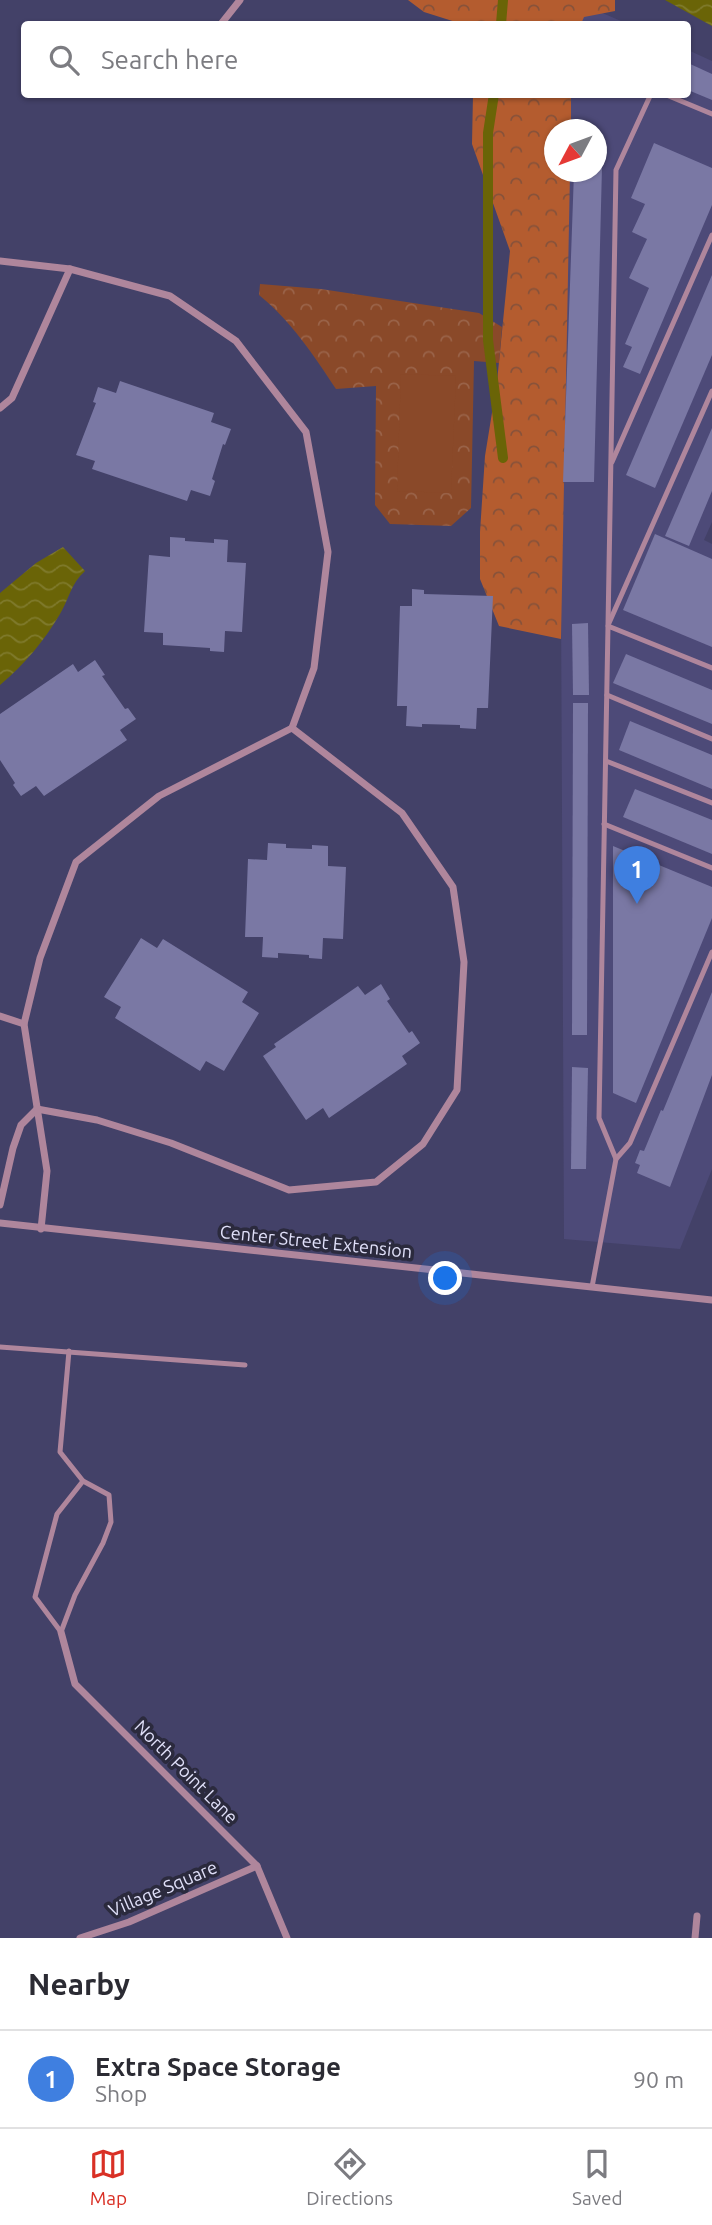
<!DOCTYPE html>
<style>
:root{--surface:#fff;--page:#f2f2f3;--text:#2b2b33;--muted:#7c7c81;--line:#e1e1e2;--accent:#d93025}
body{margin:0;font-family:Ubuntu,sans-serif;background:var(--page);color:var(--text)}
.compass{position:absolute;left:544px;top:119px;width:63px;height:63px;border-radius:50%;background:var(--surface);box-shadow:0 2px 5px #0004;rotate:229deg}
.you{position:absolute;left:446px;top:1279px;width:24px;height:24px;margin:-18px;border:5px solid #fff;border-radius:50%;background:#1a73e8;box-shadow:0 0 0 10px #1a73e833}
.badge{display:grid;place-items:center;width:46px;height:46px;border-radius:50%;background:var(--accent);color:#fff;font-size:23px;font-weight:700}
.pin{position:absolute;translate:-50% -58px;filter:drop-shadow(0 2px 4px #0008)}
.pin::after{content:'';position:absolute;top:37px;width:24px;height:21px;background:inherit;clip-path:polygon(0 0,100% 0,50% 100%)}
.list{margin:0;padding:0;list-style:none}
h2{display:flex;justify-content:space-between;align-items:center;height:91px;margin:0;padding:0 28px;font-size:30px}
h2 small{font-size:23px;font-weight:400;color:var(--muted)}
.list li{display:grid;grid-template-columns:46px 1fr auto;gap:21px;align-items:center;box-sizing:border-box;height:98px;padding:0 28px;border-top:2px solid var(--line)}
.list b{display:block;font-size:26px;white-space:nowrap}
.list p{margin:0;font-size:23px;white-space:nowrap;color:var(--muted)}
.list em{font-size:23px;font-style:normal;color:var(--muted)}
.icon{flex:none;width:38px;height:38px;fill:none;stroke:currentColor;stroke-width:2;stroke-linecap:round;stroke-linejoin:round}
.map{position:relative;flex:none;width:712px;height:1938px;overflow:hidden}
.search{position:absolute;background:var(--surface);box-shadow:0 2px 5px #0004;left:21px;right:21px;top:21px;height:77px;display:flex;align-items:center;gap:18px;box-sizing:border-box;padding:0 24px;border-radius:7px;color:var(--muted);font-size:26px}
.sheet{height:189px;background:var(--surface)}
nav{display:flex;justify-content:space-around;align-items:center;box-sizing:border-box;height:98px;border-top:2px solid var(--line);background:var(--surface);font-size:19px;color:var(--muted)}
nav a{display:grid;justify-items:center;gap:4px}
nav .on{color:var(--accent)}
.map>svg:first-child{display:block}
</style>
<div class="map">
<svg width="712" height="1938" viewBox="0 0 712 1938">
<defs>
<pattern id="forest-crowns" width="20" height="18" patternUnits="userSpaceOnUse" patternTransform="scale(1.75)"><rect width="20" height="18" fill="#b45c2f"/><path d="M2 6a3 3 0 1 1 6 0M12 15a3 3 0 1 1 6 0" fill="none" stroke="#87523a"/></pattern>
<pattern id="park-crowns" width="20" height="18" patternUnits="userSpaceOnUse" patternTransform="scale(1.75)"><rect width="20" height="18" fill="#8a4929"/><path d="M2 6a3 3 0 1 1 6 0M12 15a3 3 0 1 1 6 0" fill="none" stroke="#9a6349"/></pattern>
<pattern id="water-waves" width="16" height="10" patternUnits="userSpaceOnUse" patternTransform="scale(1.75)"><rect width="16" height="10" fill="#6a6407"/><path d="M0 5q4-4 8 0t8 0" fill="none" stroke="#7f7a2c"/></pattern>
</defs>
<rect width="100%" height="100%" fill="#434168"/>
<g fill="#4d4a78">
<path d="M572,0l56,24h-70z"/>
<path d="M688,50l24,11v461l-8,18 8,4v625l-32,80 -116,-10 -5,-1067h37v-42l-37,-1v-34l129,-1z"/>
</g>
<g fill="url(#forest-crowns)">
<path d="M408,0h207v11l-31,6 -3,7h-119l-38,-12z"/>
<path d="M473,95h98v34l-17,1v42h16l-9,467 -62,-13 -19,-47v-47l5,-76 12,-74 13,-131 -38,-107z"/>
</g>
<path fill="url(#park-crowns)" d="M260,284l61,5 158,24 23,14 -3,36 -25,-2 -3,147 -20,18 -61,-2 -15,-19 1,-119 -40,3c-23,-35 -45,-68 -77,-94z"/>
<path fill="#8a4929" d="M401,374l55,2 -5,117 -54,-2z"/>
<g fill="url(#water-waves)">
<path d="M665,0h47v26z"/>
<path d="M63,547l22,24c-14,12 -16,28 -25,43 -16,27 -36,51 -60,71v-92l36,-30z"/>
</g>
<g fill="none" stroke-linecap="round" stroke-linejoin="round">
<g stroke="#6a6407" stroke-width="10">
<path d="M501,24l2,-24"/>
<path d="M494,94l-6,39v207l15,118"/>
</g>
</g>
<g fill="#7a78a4">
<path d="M688,63l24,11v26l-24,-10z"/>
<path d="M654,143l58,25v37l-72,169 -17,-7 9,-20 -7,-3 24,-56 -20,-10 18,-39 -15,-7 13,-28 -14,-6z"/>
<path d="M596,167h6l-8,315h-31l11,-310h22z"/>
<path d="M712,275v80l-57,133 -29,-13z"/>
<path d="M120,381l94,32 -3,9 20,7 -6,16 -2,-1 -11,35 3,2 -5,15 -19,-6 -4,11 -95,-32 3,-8 -19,-6 20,-52 -3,-1 5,-15 18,6z"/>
<path d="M712,428v63l-23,55 -24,-10z"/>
<path d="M655,534l57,25v88l-89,-37z"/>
<path d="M170,537l15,1v3l29,2v-4l14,1 -1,22 19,1 -4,69 -17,-1 -1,21 -14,-1v-3l-47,-3v-12l-19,-1 5,-77 21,2z"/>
<path d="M412,589l12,1v4l69,2 -5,112h-11l-1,21 -16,-1v-3l-38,-1v3l-16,-1 1,-20h-10l3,-100h12z"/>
<path d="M588,623l1,72h-16l-1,-71z"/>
<path d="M626,654l86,36v34l-99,-41z"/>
<path d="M95,660l10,15 -3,1 23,33 3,-1 8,11 -16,11 7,10 -83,56 -8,-10 -15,10 -8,-11 2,-2 -15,-23v-46l73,-50 5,8z"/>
<path d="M573,703h15l-1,332h-15z"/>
<path d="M630,721l82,34v34l-93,-39z"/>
<path d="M635,789l77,31v34l-89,-37z"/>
<path d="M268,843l18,1v4l26,1v-4l16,1v20l18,1 -3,72 -20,-1 -1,21 -13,-1v-3l-31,-2v5l-16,-1 1,-20h-18l3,-78 19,1z"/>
<path d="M613,846l99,41v31l-76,185 -23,-10z"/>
<path d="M141,938l16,10 6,-9 85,53 -6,10 17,11 -35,58 -18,-10 -6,10 -85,-53 6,-11 -17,-10z"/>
<path d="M381,984l9,15 -3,2 22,32 3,-2 8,12 -18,13 5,8 -78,54 -6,-10 -17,12 -43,-64 13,-9 -2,-3 84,-58 7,9z"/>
<path d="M712,992v83l-42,112 -33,-14 3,-8 -5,-2 5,-13 4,1 17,-41 2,1z"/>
<path d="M572,1067l16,1 -2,101h-15z"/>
</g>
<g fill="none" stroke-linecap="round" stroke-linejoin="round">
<g stroke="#af869c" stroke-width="5">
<path d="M664,94l48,20"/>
<path d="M612,462l100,-227"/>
<path d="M609,623l103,-232"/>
<path d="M608,626l8,-456 35,-76"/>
<path d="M607,695l105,44"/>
<path d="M606,761l106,42"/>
<path d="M604,824l108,44"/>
<path d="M616,1159l-17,-41 9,-492 104,42"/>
<path d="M592,1287l24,-128 14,-16 82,-191"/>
<path d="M0,1347l245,18"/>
<path d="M61,1632l14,-37 28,-52 8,-21 -2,-27 -26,-14 -23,-29 9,-101"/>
<path d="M61,1632l-26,-35 22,-83 26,-33"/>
</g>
<g stroke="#af869c" stroke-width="7">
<path d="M221,24l19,-24"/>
<path d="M0,261l70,8 100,27 66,45 70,91 22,120 -14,116 -22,60 110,85 51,74 11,75 -7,128 -34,54 -47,38 -87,8 -118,-47 -74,-23 -60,-11"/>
<path d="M0,408l12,-10 58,-129"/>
<path d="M0,1016l24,8"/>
<path d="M0,1205l13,-57 8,-23 16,-16"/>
<path d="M0,1223l712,77"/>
<path d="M41,1229l6,-58 -23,-147 16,-66 36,-96 83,-66 133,-68"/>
<path d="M61,1632l14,52 182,182 30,72"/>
<path d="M80,1938l49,-16 128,-56"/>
<path d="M695,1938l2,-22"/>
</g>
</g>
<g text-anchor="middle" stroke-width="7" stroke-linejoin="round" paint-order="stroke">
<g font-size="18" fill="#e0e0f9" stroke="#2b2a3d">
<text transform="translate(316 1242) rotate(6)" y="6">Center Street Extension</text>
<text transform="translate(186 1772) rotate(45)" y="6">North Point Lane</text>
<text transform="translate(163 1889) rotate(-23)" y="6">Village Square</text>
</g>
</g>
</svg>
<svg class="compass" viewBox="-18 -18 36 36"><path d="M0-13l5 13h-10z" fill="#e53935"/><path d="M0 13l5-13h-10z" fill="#7c7c81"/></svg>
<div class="you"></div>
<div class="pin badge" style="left:637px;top:904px;background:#3f7fe0">1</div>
<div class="search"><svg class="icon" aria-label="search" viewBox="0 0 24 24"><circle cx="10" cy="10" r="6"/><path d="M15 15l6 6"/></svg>Search here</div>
</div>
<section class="sheet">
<h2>Nearby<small></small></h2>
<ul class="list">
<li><span class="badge" style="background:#3f7fe0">1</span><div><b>Extra Space Storage</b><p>Shop</p></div><em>90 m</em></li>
</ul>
</section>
<nav>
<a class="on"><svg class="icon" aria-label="map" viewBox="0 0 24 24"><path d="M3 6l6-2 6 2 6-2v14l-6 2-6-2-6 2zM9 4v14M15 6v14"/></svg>Map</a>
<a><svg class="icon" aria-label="directions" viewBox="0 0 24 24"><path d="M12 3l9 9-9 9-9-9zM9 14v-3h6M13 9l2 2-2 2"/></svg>Directions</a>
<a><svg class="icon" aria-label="saved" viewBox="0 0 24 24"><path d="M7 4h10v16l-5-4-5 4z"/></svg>Saved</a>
</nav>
